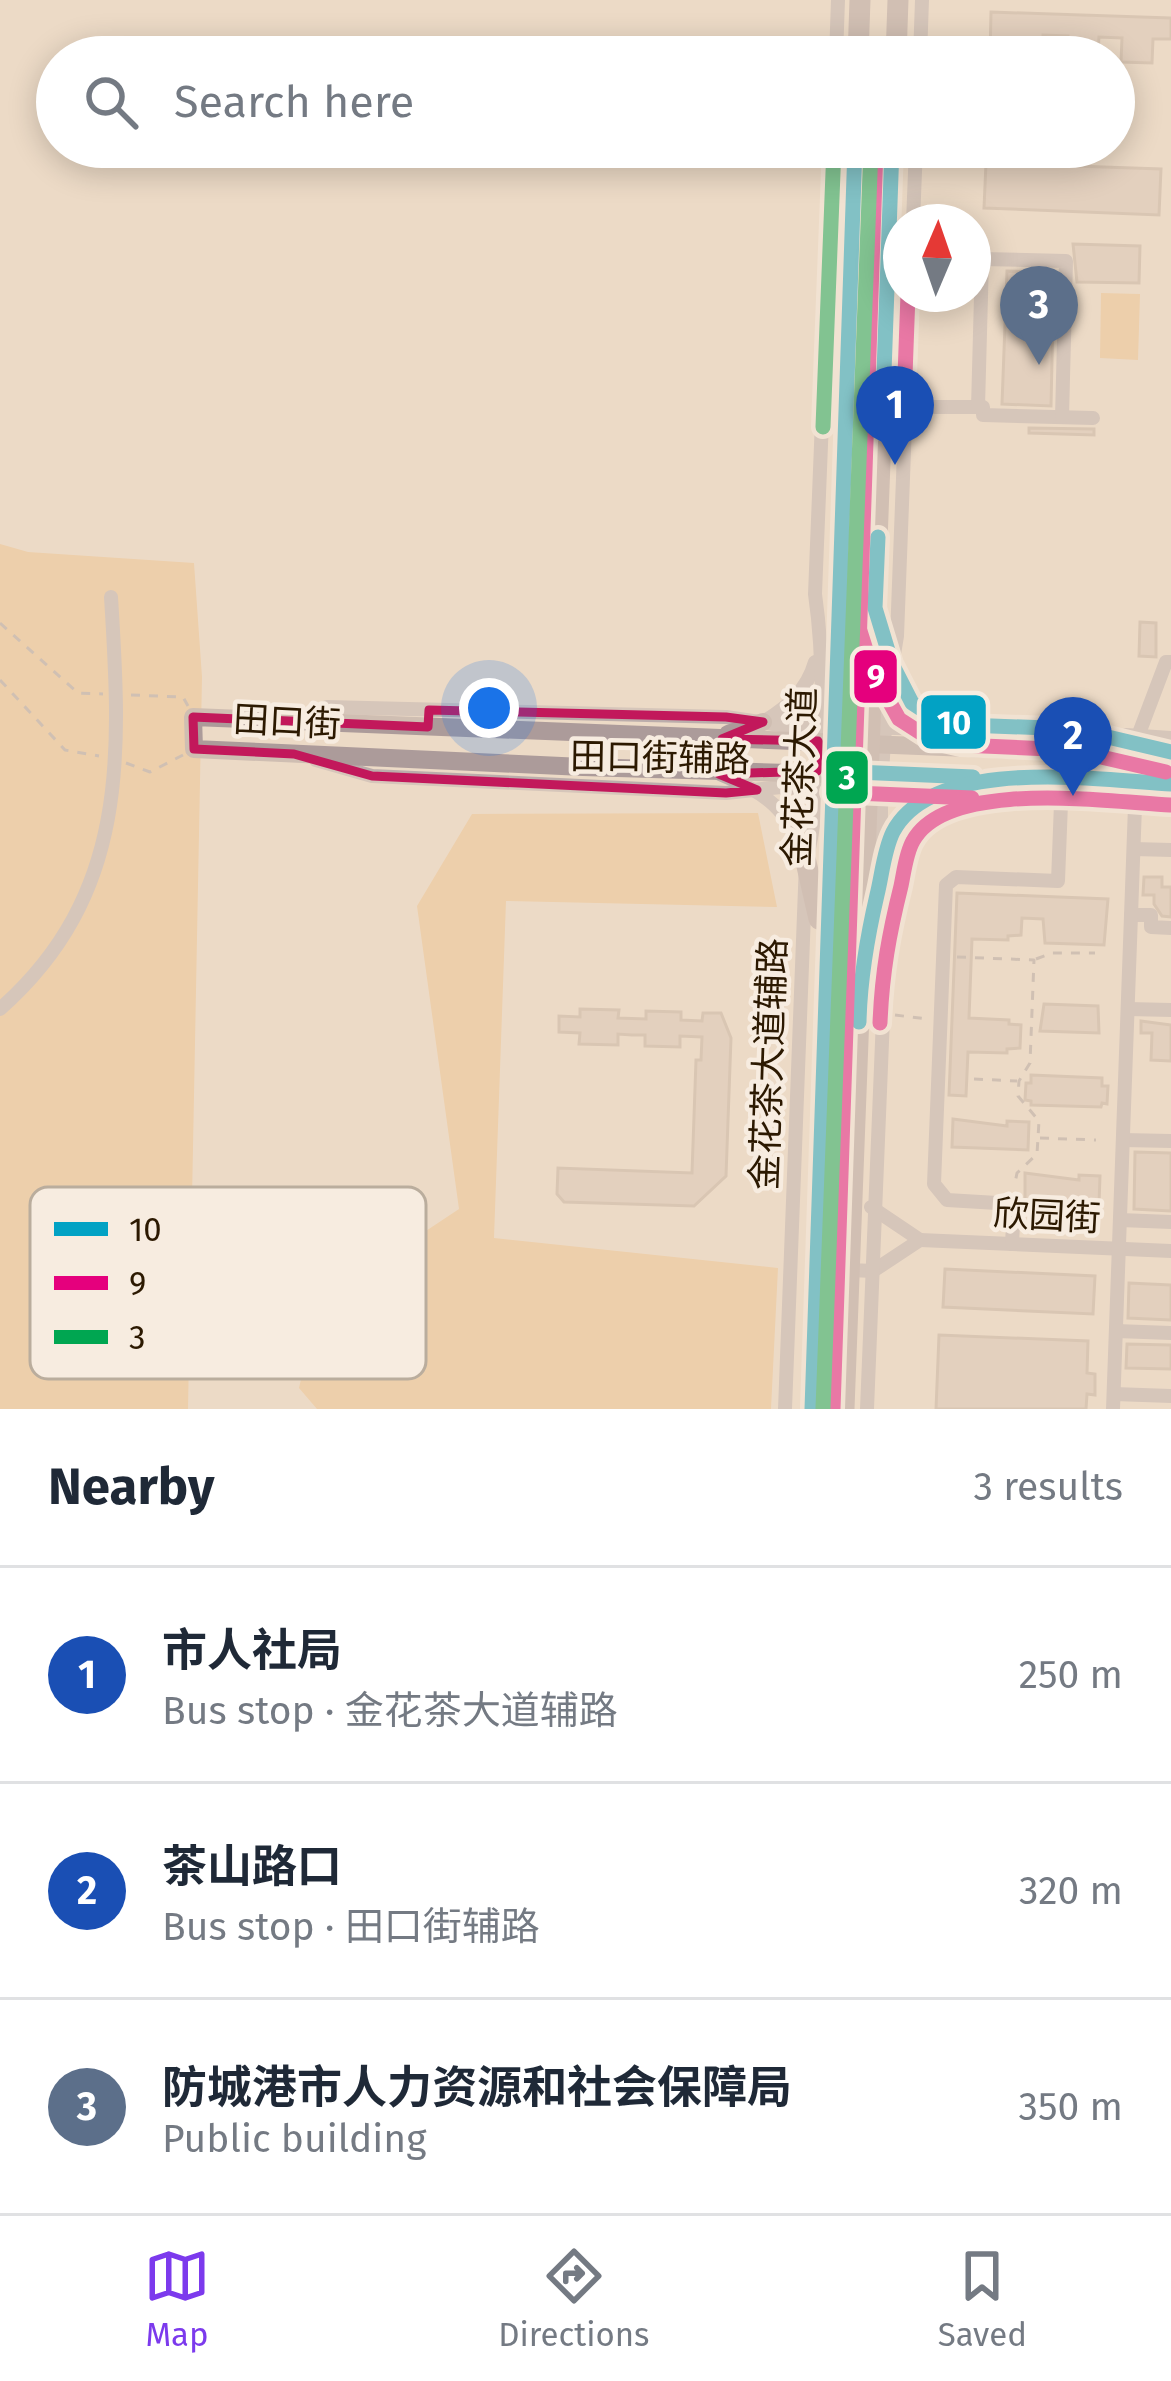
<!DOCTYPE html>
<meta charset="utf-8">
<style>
:root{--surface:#fff;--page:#f6f6f7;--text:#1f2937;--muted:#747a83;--line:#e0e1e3;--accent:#7c3aed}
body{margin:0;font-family:"Fira Sans","Noto Sans SC",sans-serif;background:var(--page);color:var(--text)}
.compass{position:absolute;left:883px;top:204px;width:108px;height:108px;border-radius:50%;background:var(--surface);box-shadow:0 6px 30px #0003;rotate:2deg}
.you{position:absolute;left:489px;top:708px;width:42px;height:42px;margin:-30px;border:9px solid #fff;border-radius:50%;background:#1a73e8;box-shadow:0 0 0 18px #1a73e833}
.badge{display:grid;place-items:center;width:78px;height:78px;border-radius:50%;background:var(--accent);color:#fff;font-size:39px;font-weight:700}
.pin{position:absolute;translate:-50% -99px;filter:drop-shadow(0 3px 6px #0008)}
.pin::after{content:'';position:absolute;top:63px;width:42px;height:36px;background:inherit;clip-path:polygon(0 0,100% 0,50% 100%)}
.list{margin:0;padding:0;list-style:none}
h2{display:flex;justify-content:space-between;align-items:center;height:156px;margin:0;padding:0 48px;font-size:51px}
h2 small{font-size:39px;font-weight:400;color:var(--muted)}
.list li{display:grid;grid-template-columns:78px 1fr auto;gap:36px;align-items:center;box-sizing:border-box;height:216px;padding:0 48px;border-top:3px solid var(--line)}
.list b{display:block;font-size:45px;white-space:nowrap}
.list p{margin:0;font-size:39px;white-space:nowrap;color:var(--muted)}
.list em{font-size:39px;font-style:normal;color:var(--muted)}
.icon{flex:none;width:66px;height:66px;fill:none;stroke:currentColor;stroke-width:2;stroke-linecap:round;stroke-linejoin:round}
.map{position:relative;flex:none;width:1171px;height:1409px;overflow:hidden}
.search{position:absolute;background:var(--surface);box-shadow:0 6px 30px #0003;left:36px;right:36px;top:36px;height:132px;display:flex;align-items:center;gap:30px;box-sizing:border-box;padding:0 42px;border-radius:66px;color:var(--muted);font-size:45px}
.sheet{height:804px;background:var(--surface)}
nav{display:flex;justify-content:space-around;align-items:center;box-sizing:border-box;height:168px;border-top:3px solid var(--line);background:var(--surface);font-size:33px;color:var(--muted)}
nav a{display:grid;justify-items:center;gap:6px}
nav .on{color:var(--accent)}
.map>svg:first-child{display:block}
</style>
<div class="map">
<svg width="1171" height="1409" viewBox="0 0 1171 1409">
<rect width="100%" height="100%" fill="#ecdac6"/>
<g fill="#eec189">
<path d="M1101,293l39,1 -2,66 -38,-2z"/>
<path d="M0,544l28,8 166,11 8,114 -14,732h-188z"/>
<path d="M758,813l19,94 -271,-6 -12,337 284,30 -7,141h-454l-18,-21 20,-86 140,-93 -42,-303 55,-92z"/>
</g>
<g fill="#d8c3b3" stroke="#c2ad9c" stroke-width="3">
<path d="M991,12l180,6v21h-18l-1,24 -31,-1 1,-24 -23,-1 -1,20h-31l1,-21 -25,-1v17l-53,5z"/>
<path d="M986,163l175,6 -2,46 -175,-7z"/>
<path d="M1073,244l67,2 -1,37 -62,-1z"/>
<path d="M1007,271l47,1 -3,134 -49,-2z"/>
<path d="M1029,428l65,1v6l-65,-2z"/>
<path d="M1140,622l16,1v34l-17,-1z"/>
<path d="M1144,877h18v10h9v30l-9,-1 -8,-12v-9h-11z"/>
<path d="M957,893l151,6 -4,46 -59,-2 -2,-24 -21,-1 -1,17 -13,1v4l-36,-1 -3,79 40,2v4l12,1 -1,23 -13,1v4l-39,-1 -2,44 -17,-1z"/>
<path d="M1044,1004l54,2 1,27 -59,-2z"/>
<path d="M580,1009l39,1 -1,8 28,1v-8l35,1v8l21,1 1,-8h18l10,25 -5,138 -32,30 -130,-4 -7,-8 1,-26 134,5 4,-113h5l1,-23 -22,-1v11l-35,-1v-11h-13l-14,-1v11l-39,-1 1,-11 -21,-1v-16l21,1z"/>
<path d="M1141,1021l30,4v36l-20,-1 1,-27h-11z"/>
<path d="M1031,1075l71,3v8h6l-1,18 -5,-1 -1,4 -70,-2v-4l-6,-1 1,-17h5z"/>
<path d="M953,1119l54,7v-5l22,1 -1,28 -76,-3z"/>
<path d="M1135,1152l36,1v58l-37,-2z"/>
<path d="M1025,1173l54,7v-5l21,1 -1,28 -74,-3z"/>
<path d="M945,1269l150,7 -2,38 -150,-7z"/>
<path d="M1129,1283l42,2v35l-43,-2z"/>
<path d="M939,1335l149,6 -1,32 8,1v21l-8,-1 -1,15h-150z"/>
<path d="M1127,1344l44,1v24l-45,-1z"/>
</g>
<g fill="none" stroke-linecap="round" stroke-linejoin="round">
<g stroke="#ada19c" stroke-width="3" stroke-dasharray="9 9" stroke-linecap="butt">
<path d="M0,623l78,70 25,1"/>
<path d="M0,680l65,70 34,6"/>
<path d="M131,695l52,2 5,9"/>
<path d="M126,763l24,9 33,-17"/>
<path d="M957,957l77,3 -4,103 -11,18 -1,15 21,25 -2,33 -20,19 -2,10"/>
<path d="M1036,959l16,-6h43"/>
<path d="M895,1015l32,4"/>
<path d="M974,1079l43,2"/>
<path d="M1040,1138l56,2"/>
</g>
<g stroke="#bbadab" stroke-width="14">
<path d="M836,57l2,-57"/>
<path d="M920,57l2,-57"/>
<path d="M913,222l3,-75"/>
<path d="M906,407h77v8l110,3"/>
<path d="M978,407l4,-148 84,2 -4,156"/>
<path d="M892,664c16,33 26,51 63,58"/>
<path d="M303,719l24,-12 399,10 54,8 154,4 32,-4 115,5"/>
<path d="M763,722c25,-15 44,-32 52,-60"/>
<path d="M1126,735l45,3"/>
<path d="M1138,736l28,-74h5"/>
<path d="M316,760l56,16 354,17 55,-6 390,21"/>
<path d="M720,774c49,21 68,34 85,86"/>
<path d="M889,846c6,-25 24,-36 43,-51"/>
<path d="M1134,849l37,1"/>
<path d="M1131,915h20v12l20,1"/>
<path d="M0,1009c129,-114 121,-253 111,-412"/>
<path d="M1128,1009l43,1"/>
<path d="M1123,1140l48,1"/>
<path d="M1120,1220l51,2"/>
<path d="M920,1240l251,11"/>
<path d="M1012,1244l2,-40 -67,-4 -13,-16 12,-299 10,-8 102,4 3,-78"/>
<path d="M850,1270l23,1 47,-31 -49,-33"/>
<path d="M1116,1331l55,2"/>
<path d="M1114,1394l57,2"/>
<path d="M785,1409l21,-547c18,-75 20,-192 9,-268l18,-447"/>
<path d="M867,1409l20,-489c-12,-83 -5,-201 10,-284l13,-342"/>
<path d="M1113,1409l22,-603"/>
</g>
<g stroke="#ac9b9a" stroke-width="18">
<path d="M1074,729l75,18"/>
<path d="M728,734l35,-12"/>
<path d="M1171,756l-978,-39 1,32 389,18 588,17"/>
<path d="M932,795l51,-12"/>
</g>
<g stroke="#b09e9b" stroke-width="21">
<path d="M858,57l2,-57"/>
<path d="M896,57l2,-57"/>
<path d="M880,626l12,38"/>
<path d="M806,862l13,57"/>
<path d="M812,1409l43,-1262"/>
<path d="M844,1409l48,-1262"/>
</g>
<g stroke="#f7ece0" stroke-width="24">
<g id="bus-1">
<path d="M882,429l10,-282"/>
<path d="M878,537l-3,71 17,56 20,39 23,15 31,7 108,4 97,23"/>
<path d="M832,771l141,6"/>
<path d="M859,1022c1,-45 8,-84 18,-127 5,-20 7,-45 16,-63 40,-77 207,-52 278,-48"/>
<path d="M812,1409l43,-1262"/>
</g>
</g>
<g stroke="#f7ece0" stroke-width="24">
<g id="bus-2">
<path d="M903,430l5,-136"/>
<path d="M857,536l-3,76 19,60 26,47 28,18 34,8 110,5 95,22"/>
<path d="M831,792l141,6"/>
<path d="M880,1023c2,-50 9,-89 21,-137 3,-14 5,-33 12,-45 34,-63 197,-39 257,-36"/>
<path d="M833,1409l43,-1261"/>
</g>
</g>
<g stroke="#f7ece0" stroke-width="24">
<g id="bus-3">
<path d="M823,427l11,-280"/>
<path d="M823,1408l48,-1261"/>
</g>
</g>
<use href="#bus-1" stroke="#02a2c4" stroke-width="15"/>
<use href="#bus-2" stroke="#e5007d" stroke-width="15"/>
<use href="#bus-3" stroke="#00a651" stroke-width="15"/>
</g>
<path d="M0 0H1171V1409H0ZM429,710l297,7 37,5 -41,17 96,2 -1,30 -98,3 38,16 -31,3 -354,-17 -78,-22 -100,-5 -1,-32 235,10z" fill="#ecdac6" fill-opacity=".55" fill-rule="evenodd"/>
<path fill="none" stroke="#c2185b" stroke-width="9" stroke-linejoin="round" d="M429,710l297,7 37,5 -41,17 96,2 -1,30 -98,3 38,16 -31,3 -354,-17 -78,-22 -100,-5 -1,-32 235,10z"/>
<g text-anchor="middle" stroke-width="9" stroke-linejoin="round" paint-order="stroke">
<g font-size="36" fill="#2c1901" stroke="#f7ece0">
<text transform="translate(287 721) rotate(3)" y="13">田口街</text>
<text transform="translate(660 757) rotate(1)" y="13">田口街辅路</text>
<text transform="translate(799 777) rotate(-88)" y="13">金花茶大道</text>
<text transform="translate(768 1064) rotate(-88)" y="13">金花茶大道辅路</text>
<text transform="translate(1047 1215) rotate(3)" y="13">欣园街</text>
</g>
</g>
<rect x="30" y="1187" width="396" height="192" rx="18" fill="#f7ece0" stroke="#baad9d" stroke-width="3"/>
<rect x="54" y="1222" width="54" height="14" fill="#02a2c4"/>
<rect x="54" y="1276" width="54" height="14" fill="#e5007d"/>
<rect x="54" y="1330" width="54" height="14" fill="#00a651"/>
<g font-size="33" fill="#2c1901">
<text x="129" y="1241">10</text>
<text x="129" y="1295">9</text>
<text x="129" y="1349">3</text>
</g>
<g stroke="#f7ece0" stroke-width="4.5">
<rect x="852" y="648" width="47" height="57" rx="12" fill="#e5007d"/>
<rect x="919" y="693" width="69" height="58" rx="12" fill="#02a2c4"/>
<rect x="824" y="749" width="46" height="57" rx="12" fill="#00a651"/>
</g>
<g font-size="33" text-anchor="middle" font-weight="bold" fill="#fff">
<text x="876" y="688">9</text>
<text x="954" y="734">10</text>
<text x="847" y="789">3</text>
</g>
</svg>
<svg class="compass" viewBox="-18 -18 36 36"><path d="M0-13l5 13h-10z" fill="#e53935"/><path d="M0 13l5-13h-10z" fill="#747a83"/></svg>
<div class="you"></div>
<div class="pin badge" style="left:895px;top:465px;background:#1a4fb4">1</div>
<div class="pin badge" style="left:1073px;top:796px;background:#1a4fb4">2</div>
<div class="pin badge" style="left:1039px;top:365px;background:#5c6f8a">3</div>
<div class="search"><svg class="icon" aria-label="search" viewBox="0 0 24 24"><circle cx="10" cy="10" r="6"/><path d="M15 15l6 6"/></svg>Search here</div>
</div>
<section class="sheet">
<h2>Nearby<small>3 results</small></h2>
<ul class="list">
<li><span class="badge" style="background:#1a4fb4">1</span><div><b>市人社局</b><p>Bus stop · 金花茶大道辅路</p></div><em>250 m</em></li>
<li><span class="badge" style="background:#1a4fb4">2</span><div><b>茶山路口</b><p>Bus stop · 田口街辅路</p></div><em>320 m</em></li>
<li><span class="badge" style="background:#5c6f8a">3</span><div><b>防城港市人力资源和社会保障局</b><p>Public building</p></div><em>350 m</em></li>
</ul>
</section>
<nav>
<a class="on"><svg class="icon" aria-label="map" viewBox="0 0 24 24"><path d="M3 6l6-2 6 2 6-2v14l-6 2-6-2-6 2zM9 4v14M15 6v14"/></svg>Map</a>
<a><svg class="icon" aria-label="directions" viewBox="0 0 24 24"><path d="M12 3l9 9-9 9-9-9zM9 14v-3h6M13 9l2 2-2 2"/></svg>Directions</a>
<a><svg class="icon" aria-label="saved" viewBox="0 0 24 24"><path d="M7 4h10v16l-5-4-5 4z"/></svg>Saved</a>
</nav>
